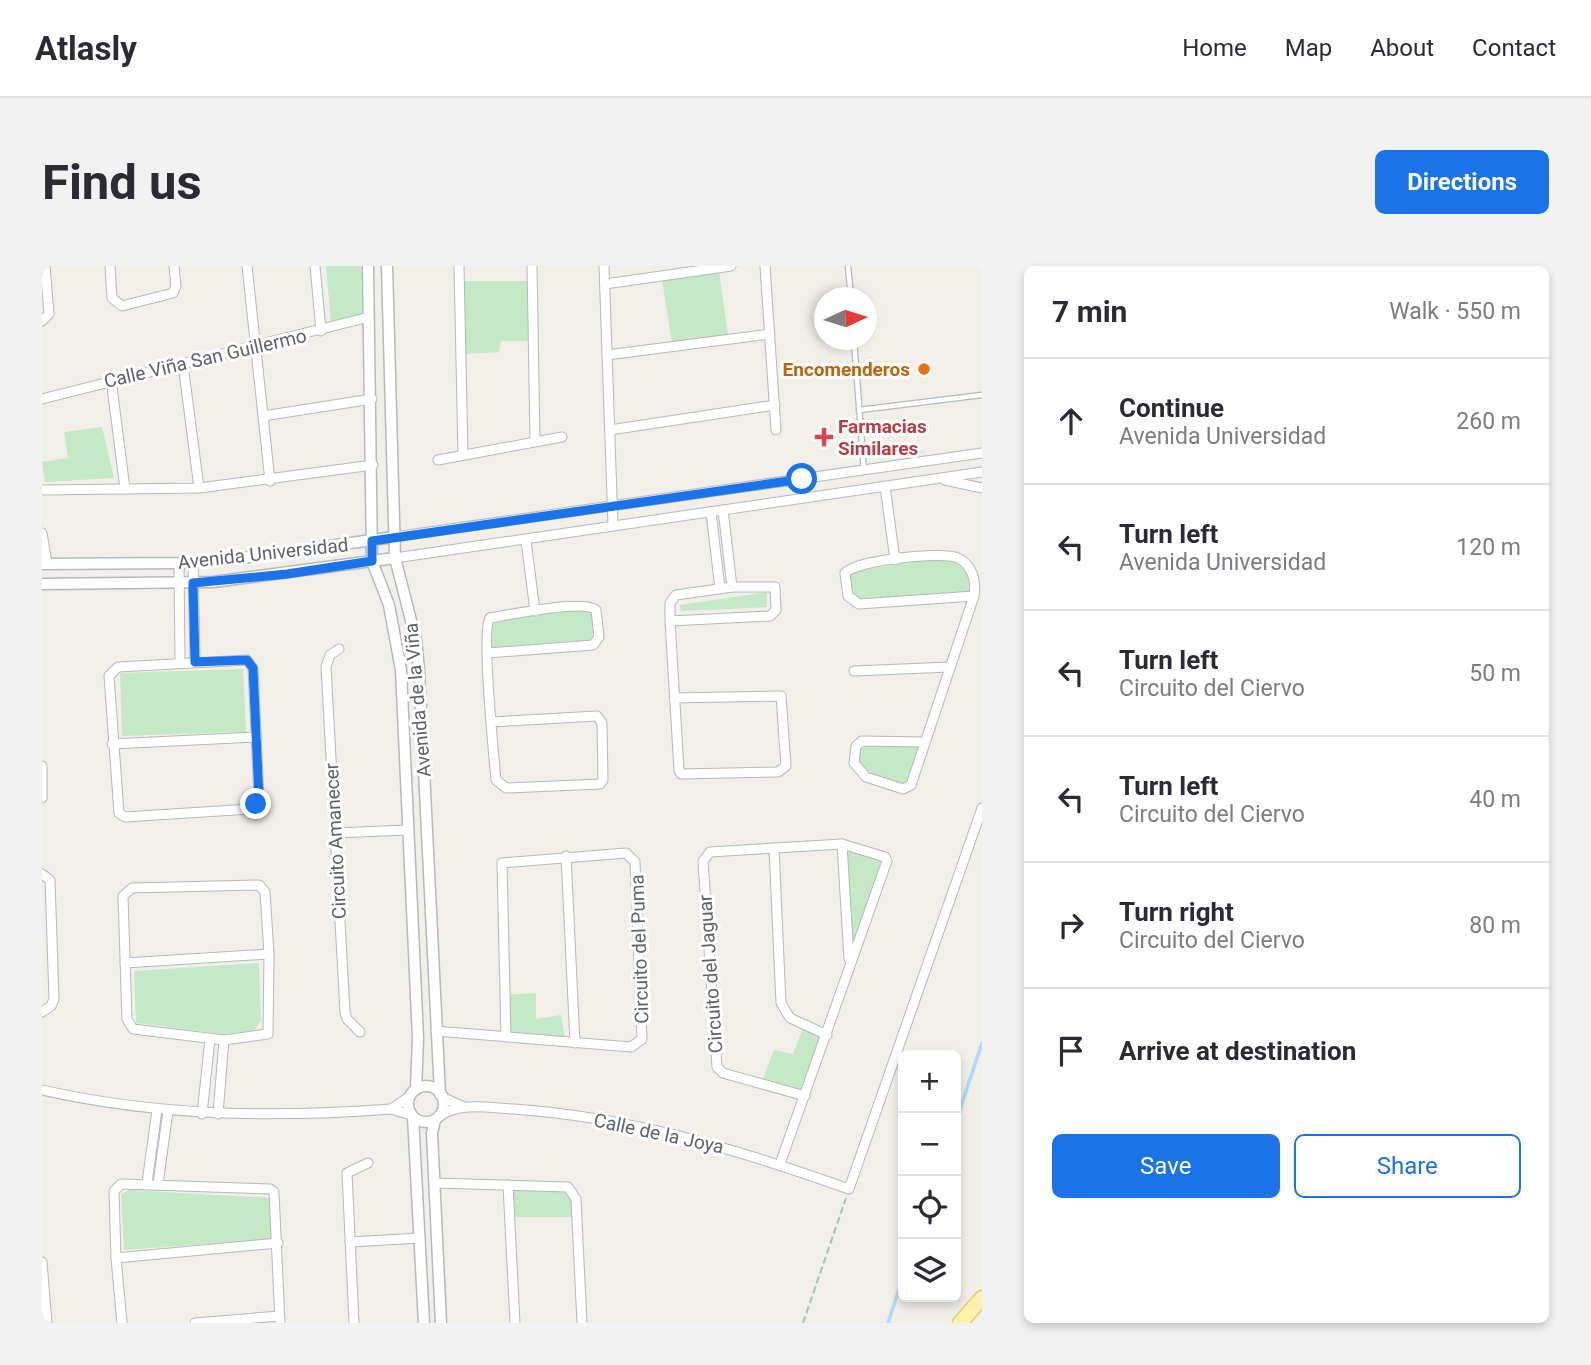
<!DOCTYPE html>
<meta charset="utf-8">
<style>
:root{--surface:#fff;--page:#f2f2f3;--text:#2b2b33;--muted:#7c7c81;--line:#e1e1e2;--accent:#1a73e8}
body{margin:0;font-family:Roboto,sans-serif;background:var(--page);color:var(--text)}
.controls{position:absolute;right:21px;bottom:21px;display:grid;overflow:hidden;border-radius:10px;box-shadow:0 4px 10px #0003}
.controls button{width:63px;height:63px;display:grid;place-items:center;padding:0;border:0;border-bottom:2px solid var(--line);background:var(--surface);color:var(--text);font:35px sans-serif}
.compass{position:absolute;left:772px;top:21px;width:63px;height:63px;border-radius:50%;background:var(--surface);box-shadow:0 4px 10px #0003;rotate:86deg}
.stop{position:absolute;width:21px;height:21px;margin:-16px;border:5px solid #1a73e8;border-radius:50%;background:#fff}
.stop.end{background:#1a73e8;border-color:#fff;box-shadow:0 2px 7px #0008}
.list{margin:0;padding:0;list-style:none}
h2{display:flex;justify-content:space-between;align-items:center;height:91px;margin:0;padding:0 28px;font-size:30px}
h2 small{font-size:23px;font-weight:400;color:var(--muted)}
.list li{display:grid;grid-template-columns:46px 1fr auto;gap:21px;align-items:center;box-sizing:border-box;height:126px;padding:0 28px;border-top:2px solid var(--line)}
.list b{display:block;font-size:26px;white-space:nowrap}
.list p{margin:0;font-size:23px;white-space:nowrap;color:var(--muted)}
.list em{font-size:23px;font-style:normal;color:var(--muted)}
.actions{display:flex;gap:14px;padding:21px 28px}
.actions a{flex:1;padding:16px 0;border:2px solid var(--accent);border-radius:10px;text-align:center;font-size:24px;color:var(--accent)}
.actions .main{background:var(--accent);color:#fff}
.icon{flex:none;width:38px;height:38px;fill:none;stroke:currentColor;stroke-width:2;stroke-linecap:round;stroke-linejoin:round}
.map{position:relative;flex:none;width:940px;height:1057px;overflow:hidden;border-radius:10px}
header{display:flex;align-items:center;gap:42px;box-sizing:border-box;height:98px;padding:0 35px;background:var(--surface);border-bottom:2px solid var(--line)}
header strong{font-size:33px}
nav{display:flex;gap:38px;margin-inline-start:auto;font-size:24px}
.intro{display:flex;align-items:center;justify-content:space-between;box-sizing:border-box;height:168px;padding:0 42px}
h1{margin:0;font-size:49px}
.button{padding:18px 32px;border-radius:10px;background:var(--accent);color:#fff;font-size:24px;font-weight:700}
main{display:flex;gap:42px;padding:0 42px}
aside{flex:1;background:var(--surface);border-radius:10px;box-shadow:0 4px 10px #0003}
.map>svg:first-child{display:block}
</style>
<header>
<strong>Atlasly</strong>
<nav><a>Home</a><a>Map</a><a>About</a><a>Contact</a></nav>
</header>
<div class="intro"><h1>Find us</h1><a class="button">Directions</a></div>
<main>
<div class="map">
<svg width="940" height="1057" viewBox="0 0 940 1057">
<rect width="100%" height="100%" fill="#f1efe8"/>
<g fill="#c5e8c5">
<path d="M284,0h35l1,49 -31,9z"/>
<path d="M677,5l9,64 -56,8 -10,-63z"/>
<path d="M422,15h63l1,60h-27l-2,11 -36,2z"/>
<path d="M60,161l12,51 -69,4 -3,-20 26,-4 -4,-26z"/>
<path d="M902,291c20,8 30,13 27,37l-113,8 -7,-4 -6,-16 5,-10z"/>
<path d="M725,326v15l-86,4 -1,-6z"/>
<path d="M548,343l4,3 3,25 -5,6 -103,8 1,-31z"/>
<path d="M201,403l3,63 -124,4 -2,-63z"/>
<path d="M824,475l55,4 -14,42 -46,-17 -6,-15z"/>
<path d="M803,580l38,14 -32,94z"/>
<path d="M217,697l2,57 -7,11 -31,3 -87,-11 -2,-52z"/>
<path d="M494,727v26l25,-4 4,22 -56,-5 -4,-37z"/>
<path d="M761,762l21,8 -18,58 -43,-15 11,-29 19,4z"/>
<path d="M468,920l58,5 7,6 -1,20h-62z"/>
<path d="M87,924l141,8 2,41 -148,11 -3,-56z"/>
</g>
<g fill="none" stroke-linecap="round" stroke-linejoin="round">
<g stroke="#aadaff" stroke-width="3.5">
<path d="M914,855l26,-78"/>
<path d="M846,1057l15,-46"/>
</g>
<g stroke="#b5b8bc" stroke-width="7">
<g id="service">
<path d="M806,0l3,32"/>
<path d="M812,74l10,131"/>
<path d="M817,144l123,-15"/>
</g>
</g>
<g stroke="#b5b8bc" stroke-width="11">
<g id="minor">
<path d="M68,0l2,32 10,8 51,-13 3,-7 -2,-20"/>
<path d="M205,0l23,215"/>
<path d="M273,0l6,65"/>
<path d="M417,0l4,189"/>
<path d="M490,0l3,174"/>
<path d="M562,0l9,259"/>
<path d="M723,0l11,164"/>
<path d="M563,18l126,-18"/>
<path d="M0,55l7,-7 -4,-48"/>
<path d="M565,89l163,-21"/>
<path d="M141,98l16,124"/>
<path d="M69,113l14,110"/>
<path d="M0,133l327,-82"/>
<path d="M221,150l109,-17"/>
<path d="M568,164l165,-25"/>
<path d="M396,194l124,-23"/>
<path d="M903,214l37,8"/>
<path d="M843,220l10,74"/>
<path d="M0,224l157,-2 174,-23"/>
<path d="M681,244l9,77"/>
<path d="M669,246l9,77"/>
<path d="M0,267l5,30"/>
<path d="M352,271l588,-84"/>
<path d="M484,275l9,70"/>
<path d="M353,292l587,-86"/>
<path d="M151,296l2,100"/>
<path d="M137,297l1,98"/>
<path d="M628,355l100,-5 6,-6 -1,-23h-43l-56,8 -6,8v18l9,149 2,4 97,-2 8,-6 -5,-70 -107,2"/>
<path d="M297,383l-9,6 -4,12 19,345 2,7 13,13"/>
<path d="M446,387l105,-8 6,-8 -3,-27c-12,-11 -88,5 -106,8 -9,11 4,139 6,162l10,8 94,-4 3,-4 -1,-57 -5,-7 -105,6"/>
<path d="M205,394l6,8 6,130 -9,11 -125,8 -6,-4 -10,-137 9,-9z"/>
<path d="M812,405l96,-4"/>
<path d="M882,476l-62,-1 -6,5 -2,17 12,14 37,12 8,-4 63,-189c2,-15 -1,-30 -16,-38 -16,-7 -101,2 -113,15l3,23 11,8 115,-8"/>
<path d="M70,478l145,-7"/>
<path d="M0,500v32"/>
<path d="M293,567l73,-3"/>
<path d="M800,578l7,115"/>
<path d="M732,582l7,155 9,15 37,17"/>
<path d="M524,590l9,187"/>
<path d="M0,608l8,6 4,119 -3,7 -9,6"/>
<path d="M217,619l6,7 4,62 -1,80 -44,6 -91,-11 -6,-10 -4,-123 9,-8z"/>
<path d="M83,697l144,-9"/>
<path d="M394,765l195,16 11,-8 -7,-177 -9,-9 -124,10 4,174"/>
<path d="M0,824c115,26 231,28 349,19l20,6"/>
<path d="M400,831l20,9"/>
<path d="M349,843l18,-12"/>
<path d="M160,848l8,-75"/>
<path d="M176,848l6,-74"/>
<path d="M399,849c21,-13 49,-7 73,-6 116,8 226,41 335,80l133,-381"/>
<path d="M738,898l107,-303 -2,-4 -43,-13 -132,8 -7,9 14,206 6,6 82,23"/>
<path d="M105,917l10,-73"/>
<path d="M393,917l133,4 8,12 6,124"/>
<path d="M116,918l10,-73"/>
<path d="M466,919l7,138"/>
<path d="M308,976l70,-4"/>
<path d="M74,992l162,-15"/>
<path d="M0,996l5,61"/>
<path d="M80,1057l-6,-65 -2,-67 7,-7 149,5 4,3 6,131"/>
<path d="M153,1057l84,-7"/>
<path d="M312,1057l-7,-150 21,-10"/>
</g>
</g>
<g stroke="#b5b8bc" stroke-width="13">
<g id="tertiary">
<path d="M326,0l4,295 17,44 12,65 17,368 -2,51"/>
<path d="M345,0l8,292 21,82 3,30 21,424"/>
<path d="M0,298l137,-1 56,-4 159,-22"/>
<path d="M0,318l171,-2 182,-24"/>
<circle cx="384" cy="838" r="18"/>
<path d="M371,851l11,206"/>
<path d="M393,854l-3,13 9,190"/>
</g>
</g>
<g stroke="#f2c960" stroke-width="17">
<path id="primary" d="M918,1057l22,-25"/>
</g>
<path stroke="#9cc7a9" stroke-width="2" stroke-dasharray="7 3.5" stroke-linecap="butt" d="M761,1057l43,-125"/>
<use href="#service" stroke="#fff" stroke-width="4.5"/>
<use href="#minor" stroke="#fff" stroke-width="9"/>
<use href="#tertiary" stroke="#fff" stroke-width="10"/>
<use href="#primary" stroke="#fff2af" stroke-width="14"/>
</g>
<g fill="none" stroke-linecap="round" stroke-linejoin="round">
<path stroke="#1a73e8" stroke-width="9" d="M214,538l3,-6 -6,-130 -6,-8 -52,2 -2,-79 94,-9 85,-13v-20l430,-62"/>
</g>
<circle fill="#e8710a" stroke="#fff" stroke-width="2.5" cx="882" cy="103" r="7"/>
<path fill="#e0444e" stroke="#fff" stroke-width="2.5" d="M778.5 160.5h7v7h7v7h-7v7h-7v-7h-7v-7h7z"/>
<g text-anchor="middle" stroke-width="6" stroke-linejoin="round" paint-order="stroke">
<g font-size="19" fill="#5f6368" stroke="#fff">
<text transform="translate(163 92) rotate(-13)" y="7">Calle Viña San Guillermo</text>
<text transform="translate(221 287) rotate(-6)" y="7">Avenida Universidad</text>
<text transform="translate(375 434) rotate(-95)" y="7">Avenida de la Viña</text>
<text transform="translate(293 575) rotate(-93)" y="7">Circuito Amanecer</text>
<text transform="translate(597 683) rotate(-92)" y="7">Circuito del Puma</text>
<text transform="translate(668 708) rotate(-94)" y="7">Circuito del Jaguar</text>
<text transform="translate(617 867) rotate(12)" y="7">Calle de la Joya</text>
</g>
<g font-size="19" font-weight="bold" fill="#c56008" stroke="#fff" text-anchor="end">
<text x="868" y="110">Encomenderos</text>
</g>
<g font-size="19" font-weight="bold" fill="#be3a42" stroke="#fff" text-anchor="start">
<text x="796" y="167">Farmacias<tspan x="796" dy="22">Similares</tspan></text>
</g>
</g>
</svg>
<div class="controls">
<button>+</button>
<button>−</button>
<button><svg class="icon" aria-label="locate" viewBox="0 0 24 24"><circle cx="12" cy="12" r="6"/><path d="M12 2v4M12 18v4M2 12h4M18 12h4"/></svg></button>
<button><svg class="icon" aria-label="layers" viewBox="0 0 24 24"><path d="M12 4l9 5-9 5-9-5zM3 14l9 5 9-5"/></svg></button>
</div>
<svg class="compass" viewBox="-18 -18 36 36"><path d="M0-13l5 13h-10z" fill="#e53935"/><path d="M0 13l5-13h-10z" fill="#7c7c81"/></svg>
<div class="stop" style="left:760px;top:213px"></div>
<div class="stop end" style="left:214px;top:538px"></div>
</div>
<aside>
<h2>7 min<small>Walk · 550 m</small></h2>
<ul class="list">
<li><svg class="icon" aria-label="ahead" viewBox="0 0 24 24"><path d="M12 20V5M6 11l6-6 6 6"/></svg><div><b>Continue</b><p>Avenida Universidad</p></div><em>260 m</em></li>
<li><svg class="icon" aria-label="left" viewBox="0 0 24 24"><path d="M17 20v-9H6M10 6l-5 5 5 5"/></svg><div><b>Turn left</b><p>Avenida Universidad</p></div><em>120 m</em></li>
<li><svg class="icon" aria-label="left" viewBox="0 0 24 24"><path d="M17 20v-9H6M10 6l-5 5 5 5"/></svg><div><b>Turn left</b><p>Circuito del Ciervo</p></div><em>50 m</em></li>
<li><svg class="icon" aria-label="left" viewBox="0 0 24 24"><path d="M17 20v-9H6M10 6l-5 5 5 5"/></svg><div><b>Turn left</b><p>Circuito del Ciervo</p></div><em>40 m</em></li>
<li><svg class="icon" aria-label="right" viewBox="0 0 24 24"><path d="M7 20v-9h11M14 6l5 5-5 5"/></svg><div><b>Turn right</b><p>Circuito del Ciervo</p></div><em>80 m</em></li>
<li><svg class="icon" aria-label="arrive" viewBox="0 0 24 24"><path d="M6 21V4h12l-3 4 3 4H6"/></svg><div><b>Arrive at destination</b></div></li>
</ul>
<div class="actions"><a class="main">Save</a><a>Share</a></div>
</aside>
</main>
